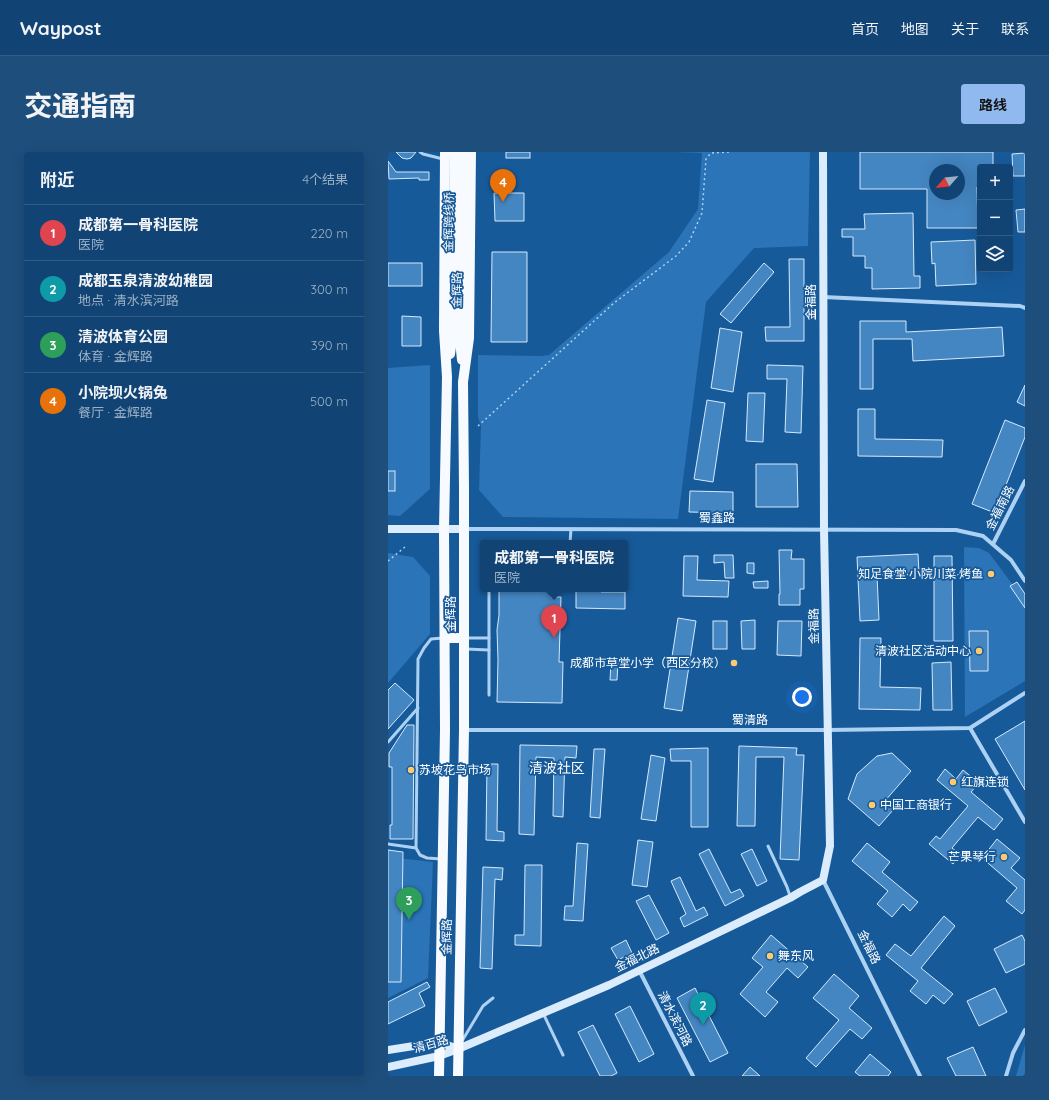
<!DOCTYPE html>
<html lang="zh">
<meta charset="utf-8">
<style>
:root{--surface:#114474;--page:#1e4e7c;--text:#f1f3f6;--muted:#9cb0c5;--line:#305c86;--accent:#90b9f0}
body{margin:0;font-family:Quicksand,"Noto Sans SC",sans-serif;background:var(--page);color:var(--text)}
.controls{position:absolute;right:12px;top:12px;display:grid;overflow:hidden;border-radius:4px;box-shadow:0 4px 16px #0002}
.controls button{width:36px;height:36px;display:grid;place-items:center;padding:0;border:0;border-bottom:1px solid var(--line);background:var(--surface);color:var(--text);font:20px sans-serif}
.compass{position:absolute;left:541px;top:12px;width:36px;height:36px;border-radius:50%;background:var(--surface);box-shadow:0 4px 16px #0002;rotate:242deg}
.you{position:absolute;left:414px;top:545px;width:14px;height:14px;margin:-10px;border:3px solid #fff;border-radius:50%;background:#1a73e8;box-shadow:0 0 0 6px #1a73e833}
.badge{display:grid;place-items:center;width:26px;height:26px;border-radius:50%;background:var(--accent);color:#fff;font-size:13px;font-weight:700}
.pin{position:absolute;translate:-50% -33px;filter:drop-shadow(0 1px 2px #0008)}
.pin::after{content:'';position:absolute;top:21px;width:14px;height:12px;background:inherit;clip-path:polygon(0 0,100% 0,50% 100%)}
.popup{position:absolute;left:92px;top:388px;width:148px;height:52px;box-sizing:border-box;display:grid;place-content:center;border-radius:4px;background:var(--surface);filter:drop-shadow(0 1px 3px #0005);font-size:13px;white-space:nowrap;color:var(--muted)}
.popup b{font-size:15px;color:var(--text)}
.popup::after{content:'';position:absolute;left:50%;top:100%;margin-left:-8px;border:8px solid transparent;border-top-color:var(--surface)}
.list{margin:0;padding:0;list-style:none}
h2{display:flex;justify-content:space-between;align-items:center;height:52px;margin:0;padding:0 16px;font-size:17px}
h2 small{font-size:13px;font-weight:400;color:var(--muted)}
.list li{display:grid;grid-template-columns:26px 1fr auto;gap:12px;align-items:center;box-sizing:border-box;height:56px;padding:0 16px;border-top:1px solid var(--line)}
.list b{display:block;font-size:15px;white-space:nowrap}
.list p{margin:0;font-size:13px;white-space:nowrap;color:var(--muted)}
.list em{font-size:13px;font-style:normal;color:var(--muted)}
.icon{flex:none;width:22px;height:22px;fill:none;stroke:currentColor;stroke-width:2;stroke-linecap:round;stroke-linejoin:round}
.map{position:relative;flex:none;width:637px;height:924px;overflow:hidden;border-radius:4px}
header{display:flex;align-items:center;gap:24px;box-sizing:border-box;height:56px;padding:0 20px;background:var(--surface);border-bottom:1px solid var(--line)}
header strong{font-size:19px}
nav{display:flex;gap:22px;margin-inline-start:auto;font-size:14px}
.intro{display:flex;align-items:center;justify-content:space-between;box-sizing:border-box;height:96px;padding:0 24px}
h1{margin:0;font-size:28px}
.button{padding:10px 18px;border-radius:4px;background:var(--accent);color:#111;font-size:14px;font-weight:700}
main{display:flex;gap:24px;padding:0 24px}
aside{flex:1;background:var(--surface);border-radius:4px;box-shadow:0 4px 16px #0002}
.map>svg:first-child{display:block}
</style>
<header>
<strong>Waypost</strong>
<nav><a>首页</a><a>地图</a><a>关于</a><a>联系</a></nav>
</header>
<div class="intro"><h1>交通指南</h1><a class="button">路线</a></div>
<main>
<aside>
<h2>附近<small>4个结果</small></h2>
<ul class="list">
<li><span class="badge" style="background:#e0444e">1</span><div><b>成都第一骨科医院</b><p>医院</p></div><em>220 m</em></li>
<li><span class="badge" style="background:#0f9aa8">2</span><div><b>成都玉泉清波幼稚园</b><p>地点 · 清水滨河路</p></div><em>300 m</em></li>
<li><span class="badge" style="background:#2e9e5b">3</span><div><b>清波体育公园</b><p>体育 · 金辉路</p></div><em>390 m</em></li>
<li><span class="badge" style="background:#e8710a">4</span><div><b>小院坝火锅兔</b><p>餐厅 · 金辉路</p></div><em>500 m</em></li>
</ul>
</aside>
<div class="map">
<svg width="637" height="924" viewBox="0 0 637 924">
<rect width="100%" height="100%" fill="#175a9a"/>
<g fill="#2b74b7">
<path d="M287,0h135l-2,94 -54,2 -48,54 -28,217 -175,-2 -24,-27 2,-64 -3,-9v-62l63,1 8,-1 120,-103 29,-43 4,-56z"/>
<path d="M42,213v124l-30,27 -12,-1v-147z"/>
<path d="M576,395l15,1 10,5 36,48v80l-60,36z"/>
<path d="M0,401l25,4 17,19v58l-42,49z"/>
<path d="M0,705l45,5 -5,116 -40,20z"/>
<path d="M637,893v31h-9z"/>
</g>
<g fill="#4486c2" stroke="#d4e9fc" fill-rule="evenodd">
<path d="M8,0h20l-5,6 -4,1 -5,-1z"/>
<rect x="118" y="0" width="24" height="6"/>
<path d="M472,0h133v15h-13v20h-3l1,41h-51v-39h-67zM547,18h24v24h-24z"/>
<path d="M637,1v23h-12l-1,-22z"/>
<path d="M0,9l8,11h33v8h-10v-2l-30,1z"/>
<path d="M106,41h30v28h-29z"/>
<path d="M637,57v23h-7l-2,-22z"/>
<path d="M525,61l1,63h6v12l-48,1v-21h-7v-12h-12v-19h-11v-8h23l-1,-15z"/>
<path d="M587,88l1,44 -40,2 -1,-23 -3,1 -1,-22z"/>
<path d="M104,100h35v90h-36z"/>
<path d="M401,107h15v82h-38l-1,-14h25z"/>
<rect x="0" y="111" width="34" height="23"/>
<path d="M376,111l10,9 -43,51 -11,-9z"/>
<path d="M14,164l19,1v29h-19z"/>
<path d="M472,169h46v11l96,-5 2,29 -91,5 -1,-22h-39v50h-13z"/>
<path d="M332,176l22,4 -9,60 -22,-4z"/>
<path d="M379,213l36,1 -2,67 -16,-1 2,-53h-20z"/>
<path d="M637,233v21l-8,-4z"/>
<path d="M360,241h17l-2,49 -17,-1z"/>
<path d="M319,248l18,3 -12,79 -19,-3z"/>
<path d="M470,257h17v30l68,1 -1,17 -84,-1z"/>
<path d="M617,268l20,8v9l-30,76 -23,-9z"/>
<path d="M368,312h41l1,43h-42z"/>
<rect x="0" y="319" width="7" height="20"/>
<path d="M302,339l43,1v21l-44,-1z"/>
<path d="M391,398h13l-1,9h13v30h-4v16h-21v-11h1z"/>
<path d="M530,402l1,19 -42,2 2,45 -19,1 -3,-64z"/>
<path d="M326,403h19l1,23h-9l-1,-16 -10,1z"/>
<path d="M296,404h14l-1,24 32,1 -1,16 -45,-1z"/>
<path d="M546,404h18l1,85h-19z"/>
<path d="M359,411h7v11l-7,-1z"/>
<path d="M380,429v7h-14l-1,-6z"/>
<path d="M629,430l8,12v14l-15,-22z"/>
<path d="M111,437h52v8h10l-2,65h4l-1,41 -65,-1 1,-42 -1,-30 2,-15z"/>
<path d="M188,437h25v3h24v17l-49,-1z"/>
<path d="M290,466l18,3 -14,90 -18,-3z"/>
<path d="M367,468v29h-13l-1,-28z"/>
<rect x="325" y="469" width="14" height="28"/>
<path d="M390,469h24l-1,35 -24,-1z"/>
<path d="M581,479h19v40h-18z"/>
<path d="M472,486h21l-1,49 41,1 -1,22 -61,-1z"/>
<path d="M223,510l7,1 -1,17h-7z"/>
<path d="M563,510l1,48h-19l-1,-47z"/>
<path d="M7,531l19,17 -26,29v-39z"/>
<path d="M637,569v69l-30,-51z"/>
<path d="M19,573h7l-1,114h-23v-14h2v-58h-3v-14z"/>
<path d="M132,593l57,1 -1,12 -11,-1 -2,60 -10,-1 1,-58 -18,-1 -2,78 -15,-1z"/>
<path d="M351,594l58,2 -1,7h8l-5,105 -19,-1 4,-102h-28l-1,69h-18z"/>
<path d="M320,596v79h-17v-66h-20l-1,-12z"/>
<path d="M206,597h11l-5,69 -10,-1z"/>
<path d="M504,601l19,18 -27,31 9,8 -14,16 -31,-27 9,-25 20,-18z"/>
<path d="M263,603l14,3 -9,63 -15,-2z"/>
<path d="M99,612h11l-1,67 7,1v9l-18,-1z"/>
<path d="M557,617l11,10 7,-9 16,13 -8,9 32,27 -9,11 -16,-13 -26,31 9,7 -8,9 -24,-20 7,-8 4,3 28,-33 -31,-26z"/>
<path d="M609,687l23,19 -9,10 14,12v30l-3,4 -16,-13 11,-13 -35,-30z"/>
<path d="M250,688l15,2 -6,45 -15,-2z"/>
<path d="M189,691l11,1 -5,77 -19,-1 1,-14h8z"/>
<path d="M479,691l23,19 -8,10 36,30 -8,9 -7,-7 -11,13 -15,-13 11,-13 -36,-30z"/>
<path d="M321,697l22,44 9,-4 4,7 -19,10 -26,-52z"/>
<path d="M364,697l15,32 -10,5 -16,-32z"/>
<path d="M0,698l15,2 -2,130h-13z"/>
<path d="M137,713h17l-1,81 -26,-1v-10h9z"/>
<path d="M95,715l20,1 -1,12 -7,-1 -3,90 -12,-1z"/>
<path d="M292,725l16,34 8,-4 4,8 -24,12 -4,-9 6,-4 -15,-33z"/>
<path d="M261,743l20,38 -13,7 -20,-39z"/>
<path d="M556,764l11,10 -34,42 32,26 -9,10 -11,-9 -7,9 -16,-13 8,-10 -32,-26 9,-11 16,12z"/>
<path d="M383,783l37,32 -10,11 -11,-10 -21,24 12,10 -13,15 -25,-23 23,-27 -11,-9z"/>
<path d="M634,783l3,6v23l-19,9 -12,-24z"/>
<path d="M238,788l6,13 -14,7 -7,-12z"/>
<path d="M446,822l25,22 -10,12 23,20 -10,11 -12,-10 -34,38 -10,-9 33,-38 -26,-22z"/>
<path d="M39,830l3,5 -11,6 6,13 -37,18v-22z"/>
<path d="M307,836l33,65 -18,9 -33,-64z"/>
<path d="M607,836l12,24 -28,14 -12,-25z"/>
<path d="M242,854l24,48 -15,8 -24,-48z"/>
<path d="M205,873l24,48 -6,3h-11l-22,-44z"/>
<path d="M585,895l13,29h-30l-9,-18z"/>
<path d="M482,902l21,18 -3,4h-28l-5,-4z"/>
<path d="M362,915l10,9h-18z"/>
</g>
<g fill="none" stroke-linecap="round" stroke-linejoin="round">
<g stroke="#add1f2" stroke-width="1.5" stroke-dasharray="2 3" stroke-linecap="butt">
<path d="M90,274l136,-123 62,-47 13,-14 13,-29 4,-54 5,-6 19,-1"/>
<path d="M0,409l17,-14"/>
</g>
<g stroke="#add1f2" stroke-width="3">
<path d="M32,0l3,2 20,5"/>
<path d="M182,391l1,-14"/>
<path d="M101,437v106"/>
<path d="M77,486h24"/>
<path d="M78,497l23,1"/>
<path d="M0,590l30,-34"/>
<path d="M0,692l28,4"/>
<path d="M380,694l19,41 3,9"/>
<path d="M53,707l-14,-1 -7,-3 -4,-7 2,-189 6,-11 7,-9 12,-1"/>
<path d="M155,861l20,42"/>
<path d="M74,889l21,-35 10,-8"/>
</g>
<g stroke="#add1f2" stroke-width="4">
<path d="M435,145l197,9 5,2"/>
<path d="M77,377l491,1 27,6 28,24 14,21"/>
<path d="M605,392l32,-63"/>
<path d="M582,576l55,94"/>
<path d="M76,578h364l142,-2 55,-35"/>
<path d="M435,728l97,196"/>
<path d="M251,818l54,106"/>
<path d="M618,924l7,-23 12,-23"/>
</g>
<g stroke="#dbecfc" stroke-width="8">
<path d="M0,377h76"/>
<path d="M0,898l51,-8 19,7"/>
<path d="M0,915l51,-11 19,-7 151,-64 181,-87 10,-6 23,-12 7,-34 -6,-316 -1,-378"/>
</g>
<g stroke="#f7fbff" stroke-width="10">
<path d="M62,202l3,-22 2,-180"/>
<path d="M74,208l-2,-20 3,-188"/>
<path d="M57,486h19"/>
<path d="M51,924l6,-346 -1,-201 3,-152 -3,-46 1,-179"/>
<path d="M70,924l6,-346v-242l-1,-106 6,-44 2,-186"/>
</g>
</g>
<g fill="#ffca6d" stroke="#175a9a" stroke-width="1.5">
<circle cx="603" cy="422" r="4"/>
<circle cx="591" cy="499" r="4"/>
<circle cx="346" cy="511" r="4"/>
<circle cx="23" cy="618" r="4"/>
<circle cx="565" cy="630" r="4"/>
<circle cx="484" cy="653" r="4"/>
<circle cx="616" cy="705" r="4"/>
<circle cx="382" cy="804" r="4"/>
</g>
<g text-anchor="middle" stroke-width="3.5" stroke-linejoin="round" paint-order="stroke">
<g font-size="12" fill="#fff" stroke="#175a9a">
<text transform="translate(61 70) rotate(-89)" y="4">金辉跨线桥</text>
<text transform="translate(69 138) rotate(-89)" y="4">金辉路</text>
<text transform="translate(423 150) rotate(-90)" y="4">金福路</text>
<text transform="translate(612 356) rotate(-63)" y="4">金福南路</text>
<text x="329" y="370">蜀鑫路</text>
<text transform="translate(63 462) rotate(-90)" y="4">金辉路</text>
<text transform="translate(426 474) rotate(-91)" y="4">金福路</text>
<text x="362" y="572">蜀清路</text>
<text transform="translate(59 785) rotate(-89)" y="4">金辉路</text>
<text transform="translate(481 795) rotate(64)" y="4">金福路</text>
<text transform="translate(249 806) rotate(-26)" y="4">金福北路</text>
<text transform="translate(287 867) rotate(63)" y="4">清水滨河路</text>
<text transform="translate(43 892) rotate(-16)" y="4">清百路</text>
</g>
<g font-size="12" fill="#fff" stroke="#175a9a" text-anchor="end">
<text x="595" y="426">知足食堂·小院川菜·烤鱼</text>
<text x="583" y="503">清波社区活动中心</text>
<text x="338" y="515">成都市草堂小学（西区分校）</text>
<text x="31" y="622" text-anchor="start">苏坡花鸟市场</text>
<text x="573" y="634" text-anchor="start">红旗连锁</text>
<text x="492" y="657" text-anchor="start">中国工商银行</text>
<text x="608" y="709">芒果琴行</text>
<text x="390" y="808" text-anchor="start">舞东风</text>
</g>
<g font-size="14" fill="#fff" stroke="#175a9a">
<text x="169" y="621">清波社区</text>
</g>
</g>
</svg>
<div class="controls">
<button>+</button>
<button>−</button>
<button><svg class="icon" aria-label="layers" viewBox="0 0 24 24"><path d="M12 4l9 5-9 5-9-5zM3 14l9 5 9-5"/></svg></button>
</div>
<svg class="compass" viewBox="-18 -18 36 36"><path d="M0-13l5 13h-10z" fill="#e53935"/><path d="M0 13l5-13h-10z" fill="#9cb0c5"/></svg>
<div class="you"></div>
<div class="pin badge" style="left:166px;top:486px;background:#e0444e">1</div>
<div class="popup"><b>成都第一骨科医院</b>医院</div>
<div class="pin badge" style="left:315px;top:873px;background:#0f9aa8">2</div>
<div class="pin badge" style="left:21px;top:768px;background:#2e9e5b">3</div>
<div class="pin badge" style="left:115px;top:50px;background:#e8710a">4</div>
</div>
</main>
